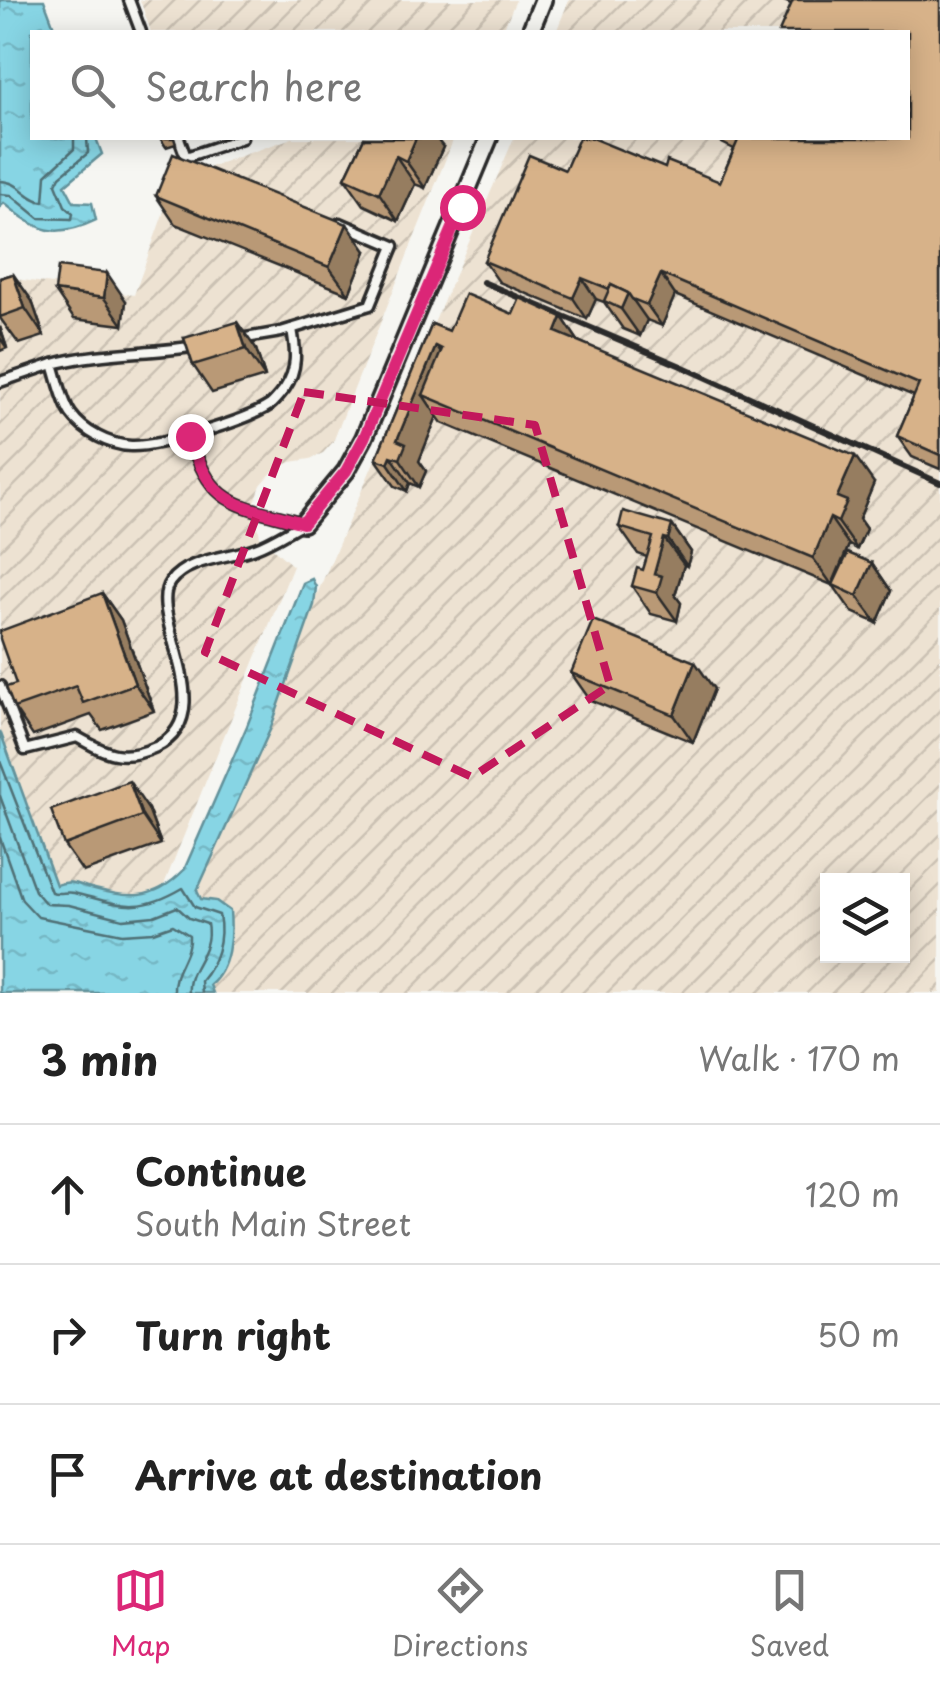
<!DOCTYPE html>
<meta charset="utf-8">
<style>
:root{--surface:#fff;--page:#f6f6f6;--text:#222;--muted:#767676;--line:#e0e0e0;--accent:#db2777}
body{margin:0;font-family:"Playpen Sans",sans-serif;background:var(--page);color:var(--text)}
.controls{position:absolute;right:30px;bottom:30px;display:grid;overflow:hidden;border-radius:0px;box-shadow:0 5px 25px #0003}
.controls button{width:90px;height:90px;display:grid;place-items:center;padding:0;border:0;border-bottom:2px solid var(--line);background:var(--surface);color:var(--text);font:50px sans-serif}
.stop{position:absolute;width:30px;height:30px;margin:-22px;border:8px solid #db2777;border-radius:50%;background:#fff}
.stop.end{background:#db2777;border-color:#fff;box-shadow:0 2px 10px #0008}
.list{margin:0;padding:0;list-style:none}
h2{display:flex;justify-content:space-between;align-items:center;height:130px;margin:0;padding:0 40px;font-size:42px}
h2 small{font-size:32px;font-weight:400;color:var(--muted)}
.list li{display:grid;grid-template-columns:65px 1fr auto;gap:30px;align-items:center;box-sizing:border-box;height:140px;padding:0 40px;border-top:2px solid var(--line)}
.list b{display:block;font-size:38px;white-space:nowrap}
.list p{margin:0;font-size:32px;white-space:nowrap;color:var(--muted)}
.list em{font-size:32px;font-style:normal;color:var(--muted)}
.icon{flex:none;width:55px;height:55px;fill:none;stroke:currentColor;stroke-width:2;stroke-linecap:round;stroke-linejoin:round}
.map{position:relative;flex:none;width:940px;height:993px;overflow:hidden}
.search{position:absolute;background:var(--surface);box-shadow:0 5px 25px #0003;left:30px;right:30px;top:30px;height:110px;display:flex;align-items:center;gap:25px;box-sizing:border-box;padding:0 35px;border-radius:0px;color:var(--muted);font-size:38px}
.sheet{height:550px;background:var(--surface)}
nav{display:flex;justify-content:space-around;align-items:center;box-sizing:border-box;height:140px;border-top:2px solid var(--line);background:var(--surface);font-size:28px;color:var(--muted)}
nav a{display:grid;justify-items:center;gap:5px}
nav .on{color:var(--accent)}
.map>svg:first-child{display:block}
</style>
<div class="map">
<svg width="940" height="993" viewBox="0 0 940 993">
<defs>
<pattern id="industrial-furrows" width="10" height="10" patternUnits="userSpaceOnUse" patternTransform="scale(2.5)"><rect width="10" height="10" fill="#ede2d2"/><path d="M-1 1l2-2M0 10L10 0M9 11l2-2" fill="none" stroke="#cbc2b4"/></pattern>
<pattern id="water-ripples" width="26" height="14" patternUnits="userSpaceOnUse" patternTransform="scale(2.5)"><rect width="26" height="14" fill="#87d5e4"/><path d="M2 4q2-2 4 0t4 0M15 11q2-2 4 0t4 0" fill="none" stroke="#75b7c4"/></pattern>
</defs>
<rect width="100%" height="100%" fill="#f6f6f2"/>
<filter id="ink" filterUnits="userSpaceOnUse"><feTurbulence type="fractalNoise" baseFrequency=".01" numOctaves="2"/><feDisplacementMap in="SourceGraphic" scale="20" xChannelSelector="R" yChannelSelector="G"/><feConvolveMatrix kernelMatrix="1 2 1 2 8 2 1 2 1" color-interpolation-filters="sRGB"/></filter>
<g filter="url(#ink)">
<g fill="url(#industrial-furrows)" fill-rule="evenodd">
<path d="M140,0h376l-14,32h-351z"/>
<path d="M569,0h371v993h-940v-716l134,18 38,-106 20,-16 100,-35h162l-121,304 -10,11 -13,6 -19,3 -16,7 -14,16 -7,20 6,32 33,29 -132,326 23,10 330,-764h394v-106h-352zM828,881h74v75h-74z"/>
</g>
<g fill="url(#water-ripples)" stroke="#62919a" stroke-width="2.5">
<path d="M0,0h44l12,32h-24v106h64l6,16 -37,31 9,17 18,1 4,17c-42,20 -58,11 -92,-17l-4,4z"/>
<path d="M312,579l4,8 -2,18 -44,125 -73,161 4,8 15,2 14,10c2,24 0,58 -20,74l3,8h-213v-262l56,154c12,-5 19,-2 31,2 41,11 65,16 97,-17l63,-144 56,-143z"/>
</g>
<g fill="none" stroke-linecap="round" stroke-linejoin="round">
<g stroke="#506f75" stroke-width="2.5">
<path d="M0,181c20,0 27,19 44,21l2,-27 28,-26v-11"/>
<path d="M0,194l11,1 28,23 33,1 1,-6 -8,-7 -9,-22 4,-8 28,-23 -1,-15"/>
<path d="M0,761l51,131c9,3 14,-1 23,1 48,12 63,22 109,-5l12,19 24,8c5,24 -3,49 -18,66l1,12"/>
<path d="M0,796l35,95 11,13 23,1 54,14 31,-3 23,-9 12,11 18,6c6,30 -21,44 -18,69"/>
<path d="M0,838l22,62 16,17 84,17 31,-2 20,-7 16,10c2,21 -17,35 -15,58"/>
</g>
<g stroke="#2b2b2b" stroke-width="15">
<g id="service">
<path d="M129,0l12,32"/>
<path d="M179,138l7,19 56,-19"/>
<path d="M240,339l41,-7 89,-27 24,-59 -54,-23"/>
<path d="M197,346c-48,8 -96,5 -144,18 5,15 9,37 18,50 13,18 38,31 60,32 28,1 115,-25 139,-41 5,-4 11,-12 15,-17 13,-19 11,-37 7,-59"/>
<path d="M0,382l53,-18"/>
<path d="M190,436c20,73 49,68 113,87"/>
<path d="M0,686l25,64 52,-13c30,17 46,25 79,10 68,-33 -10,-132 14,-165 17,-24 59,-24 85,-34 17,-6 33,-17 48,-25"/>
</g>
</g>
<g stroke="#2b2b2b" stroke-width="22">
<g id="minor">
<path d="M530,32l13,-32"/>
<path d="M303,523l43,-52 18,-33 125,-300"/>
</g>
</g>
<use href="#service" stroke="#f6f6f2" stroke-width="8"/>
<use href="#minor" stroke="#f6f6f2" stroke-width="15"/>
<path stroke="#2b2b2b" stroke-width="6" d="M483,282l198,84 259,117"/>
</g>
<g fill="#b99976" stroke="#2b2b2b" stroke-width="2.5">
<path d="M782,0h158v469l-28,-12 -15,-21 17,-40 -239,-101 -13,31 -15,-6 -7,16 -17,-7 -19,-27 -8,-3 -9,20 -88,-37 -15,-21 81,-91 100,-2 55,14 14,-33 -12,-6 -4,-5h190l-117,-134z"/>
<path d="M160,138h14l2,6 -10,3z"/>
<path d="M364,138l79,9 -18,41 -10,-4 -17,37 -34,-16 -19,-27z"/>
<path d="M156,196l210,55 -17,43 -174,-70z"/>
<path d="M13,274l19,27 12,35 -25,8 -19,-26v-40z"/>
<path d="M55,291l71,10 -3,24 -49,-6z"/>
<path d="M513,314l49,3 16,24 296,142 -15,36 7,10 -9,20 -8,-4 -17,40 -390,-162 -5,-7 -18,45 7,10 -7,16 -9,-4 -3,8 -12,-5 -19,-27 56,-135 17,7z"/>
<path d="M0,327l7,21 -7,3z"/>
<path d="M184,338l72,11 9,28 -53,16 -19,-28z"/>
<path d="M672,525l19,27 -4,14 -3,-1 -9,30 6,8 -4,18 -26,-7 -19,-28 11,-16 4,-13 -9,-3 -19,-27z"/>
<path d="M872,563l19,28 -14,32 -25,-11 -19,-27z"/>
<path d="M102,593l19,27 33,91 -52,19 -11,-15 -58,21 -19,-28 2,-24z"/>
<path d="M571,673l143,16 -21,53 -103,-42z"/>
<path d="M148,809l13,35 -78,28 -19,-27z"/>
</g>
<g fill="#967d60" stroke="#2b2b2b" stroke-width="2.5">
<path d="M416,138h20l7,9 -18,41 -19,-27z"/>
<path d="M396,156l19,28 -17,37 -19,-28z"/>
<path d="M347,224l19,27 -17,43 -20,-27z"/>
<path d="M107,273l19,28 -3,24 -19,-27z"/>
<path d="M13,274l19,27 12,35 -19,-28z"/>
<path d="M661,274l14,21 -13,31 -15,-21z"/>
<path d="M582,278l14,21 -9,20 -14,-21z"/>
<path d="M628,293l19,27 -7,16 -19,-27z"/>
<path d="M562,317l19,28 -25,-13z"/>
<path d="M237,322l19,27 9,28 -19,-28z"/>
<path d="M0,327l7,21 -7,-10z"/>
<path d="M436,346l19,27 -32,22 14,21 -18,45 7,10 -7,16 -19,-28 -3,-19z"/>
<path d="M391,456l19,27 -3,8 -19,-28z"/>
<path d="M855,456l19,27 -15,36 7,10 -9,20 -19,-27 -1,-25z"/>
<path d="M830,518l19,27 -17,40 -19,-27z"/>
<path d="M672,525l19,27 -4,14 -19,-27z"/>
<path d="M664,538l20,27 -9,30 6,8 -4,18 -20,-28 -3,-19z"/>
<path d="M872,563l19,28 -14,32 -20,-27z"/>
<path d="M102,593l19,27 33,91 -19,-27z"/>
<path d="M695,662l19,27 -21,53 -19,-27z"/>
<path d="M129,781l19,28 13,35 -19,-28z"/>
</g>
<g fill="#d7b289" stroke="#2b2b2b" stroke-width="2.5">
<path d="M793,0h147v455l-43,-19 22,-52 -258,-110 -14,31 -15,-6 -4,-6 -17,-8 -2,4 -27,-11 -9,20 -89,-37 45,-106 36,15 14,-32h13l73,30 2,-7 53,21 19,-44h169v-106h-129z"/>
<path d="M364,138h52l-10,23 -10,-5 -17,37 -34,-15z"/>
<path d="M173,154l174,70 -18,43 -173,-71z"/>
<path d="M58,267l49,6 -3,25 -49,-7z"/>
<path d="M13,274l12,34 -25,9v-39z"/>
<path d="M611,285l17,8 -7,16 -17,-8z"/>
<path d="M465,294l48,20 7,-16 42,19 -6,15 299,124 -18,41 10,4 -9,21 -8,-4 -17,40 -390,-163 19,-46 -6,-3 -39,94 9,4 -6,15 -9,-3 -3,7 -12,-4 56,-135 17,7z"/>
<path d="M237,322l9,27 -53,16 -9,-27z"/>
<path d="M623,511l49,14 -4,14 -4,-1 -10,36 8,2 -5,17 -25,-7 5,-18 6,2 10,-33 -34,-10z"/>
<path d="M848,553l24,10 -15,33 -24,-11z"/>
<path d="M102,593l33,91 -52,19 -7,-17 -62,22 -8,-21 10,-3 -16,-45v-8z"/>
<path d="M593,620l102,42 -21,53 -103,-42z"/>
<path d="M129,781l13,35 -78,29 -13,-35z"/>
</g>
</g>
<g fill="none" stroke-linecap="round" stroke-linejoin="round" filter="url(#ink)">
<path stroke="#db2777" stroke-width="12" d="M190,436c20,73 49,68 113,87l43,-52 18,-33 98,-231"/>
</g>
<path fill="none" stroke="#c2185b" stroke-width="8" stroke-dasharray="20 12" stroke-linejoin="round" d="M304,392l231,33 75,260 -138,92 -267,-125z"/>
</svg>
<div class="controls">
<button><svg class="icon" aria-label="layers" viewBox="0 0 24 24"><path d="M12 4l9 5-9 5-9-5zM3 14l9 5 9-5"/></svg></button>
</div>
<div class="stop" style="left:462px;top:207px"></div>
<div class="stop end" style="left:190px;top:436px"></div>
<div class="search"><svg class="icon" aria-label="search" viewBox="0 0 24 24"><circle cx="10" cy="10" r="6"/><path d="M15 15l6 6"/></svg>Search here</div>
</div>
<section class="sheet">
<h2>3 min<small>Walk · 170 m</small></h2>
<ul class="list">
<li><svg class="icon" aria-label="ahead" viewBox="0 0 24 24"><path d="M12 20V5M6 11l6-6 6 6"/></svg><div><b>Continue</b><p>South Main Street</p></div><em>120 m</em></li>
<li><svg class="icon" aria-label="right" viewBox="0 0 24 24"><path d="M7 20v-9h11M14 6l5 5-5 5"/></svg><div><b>Turn right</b></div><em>50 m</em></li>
<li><svg class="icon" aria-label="arrive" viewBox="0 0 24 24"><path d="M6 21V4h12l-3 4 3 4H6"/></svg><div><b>Arrive at destination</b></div></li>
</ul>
</section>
<nav>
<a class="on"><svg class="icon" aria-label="map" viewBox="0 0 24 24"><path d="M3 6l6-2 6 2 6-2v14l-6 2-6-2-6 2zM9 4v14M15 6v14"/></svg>Map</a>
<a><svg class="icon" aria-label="directions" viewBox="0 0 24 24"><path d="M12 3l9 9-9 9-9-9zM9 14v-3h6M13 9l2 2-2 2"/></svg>Directions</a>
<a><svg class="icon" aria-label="saved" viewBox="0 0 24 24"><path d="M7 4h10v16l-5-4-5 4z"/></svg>Saved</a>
</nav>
